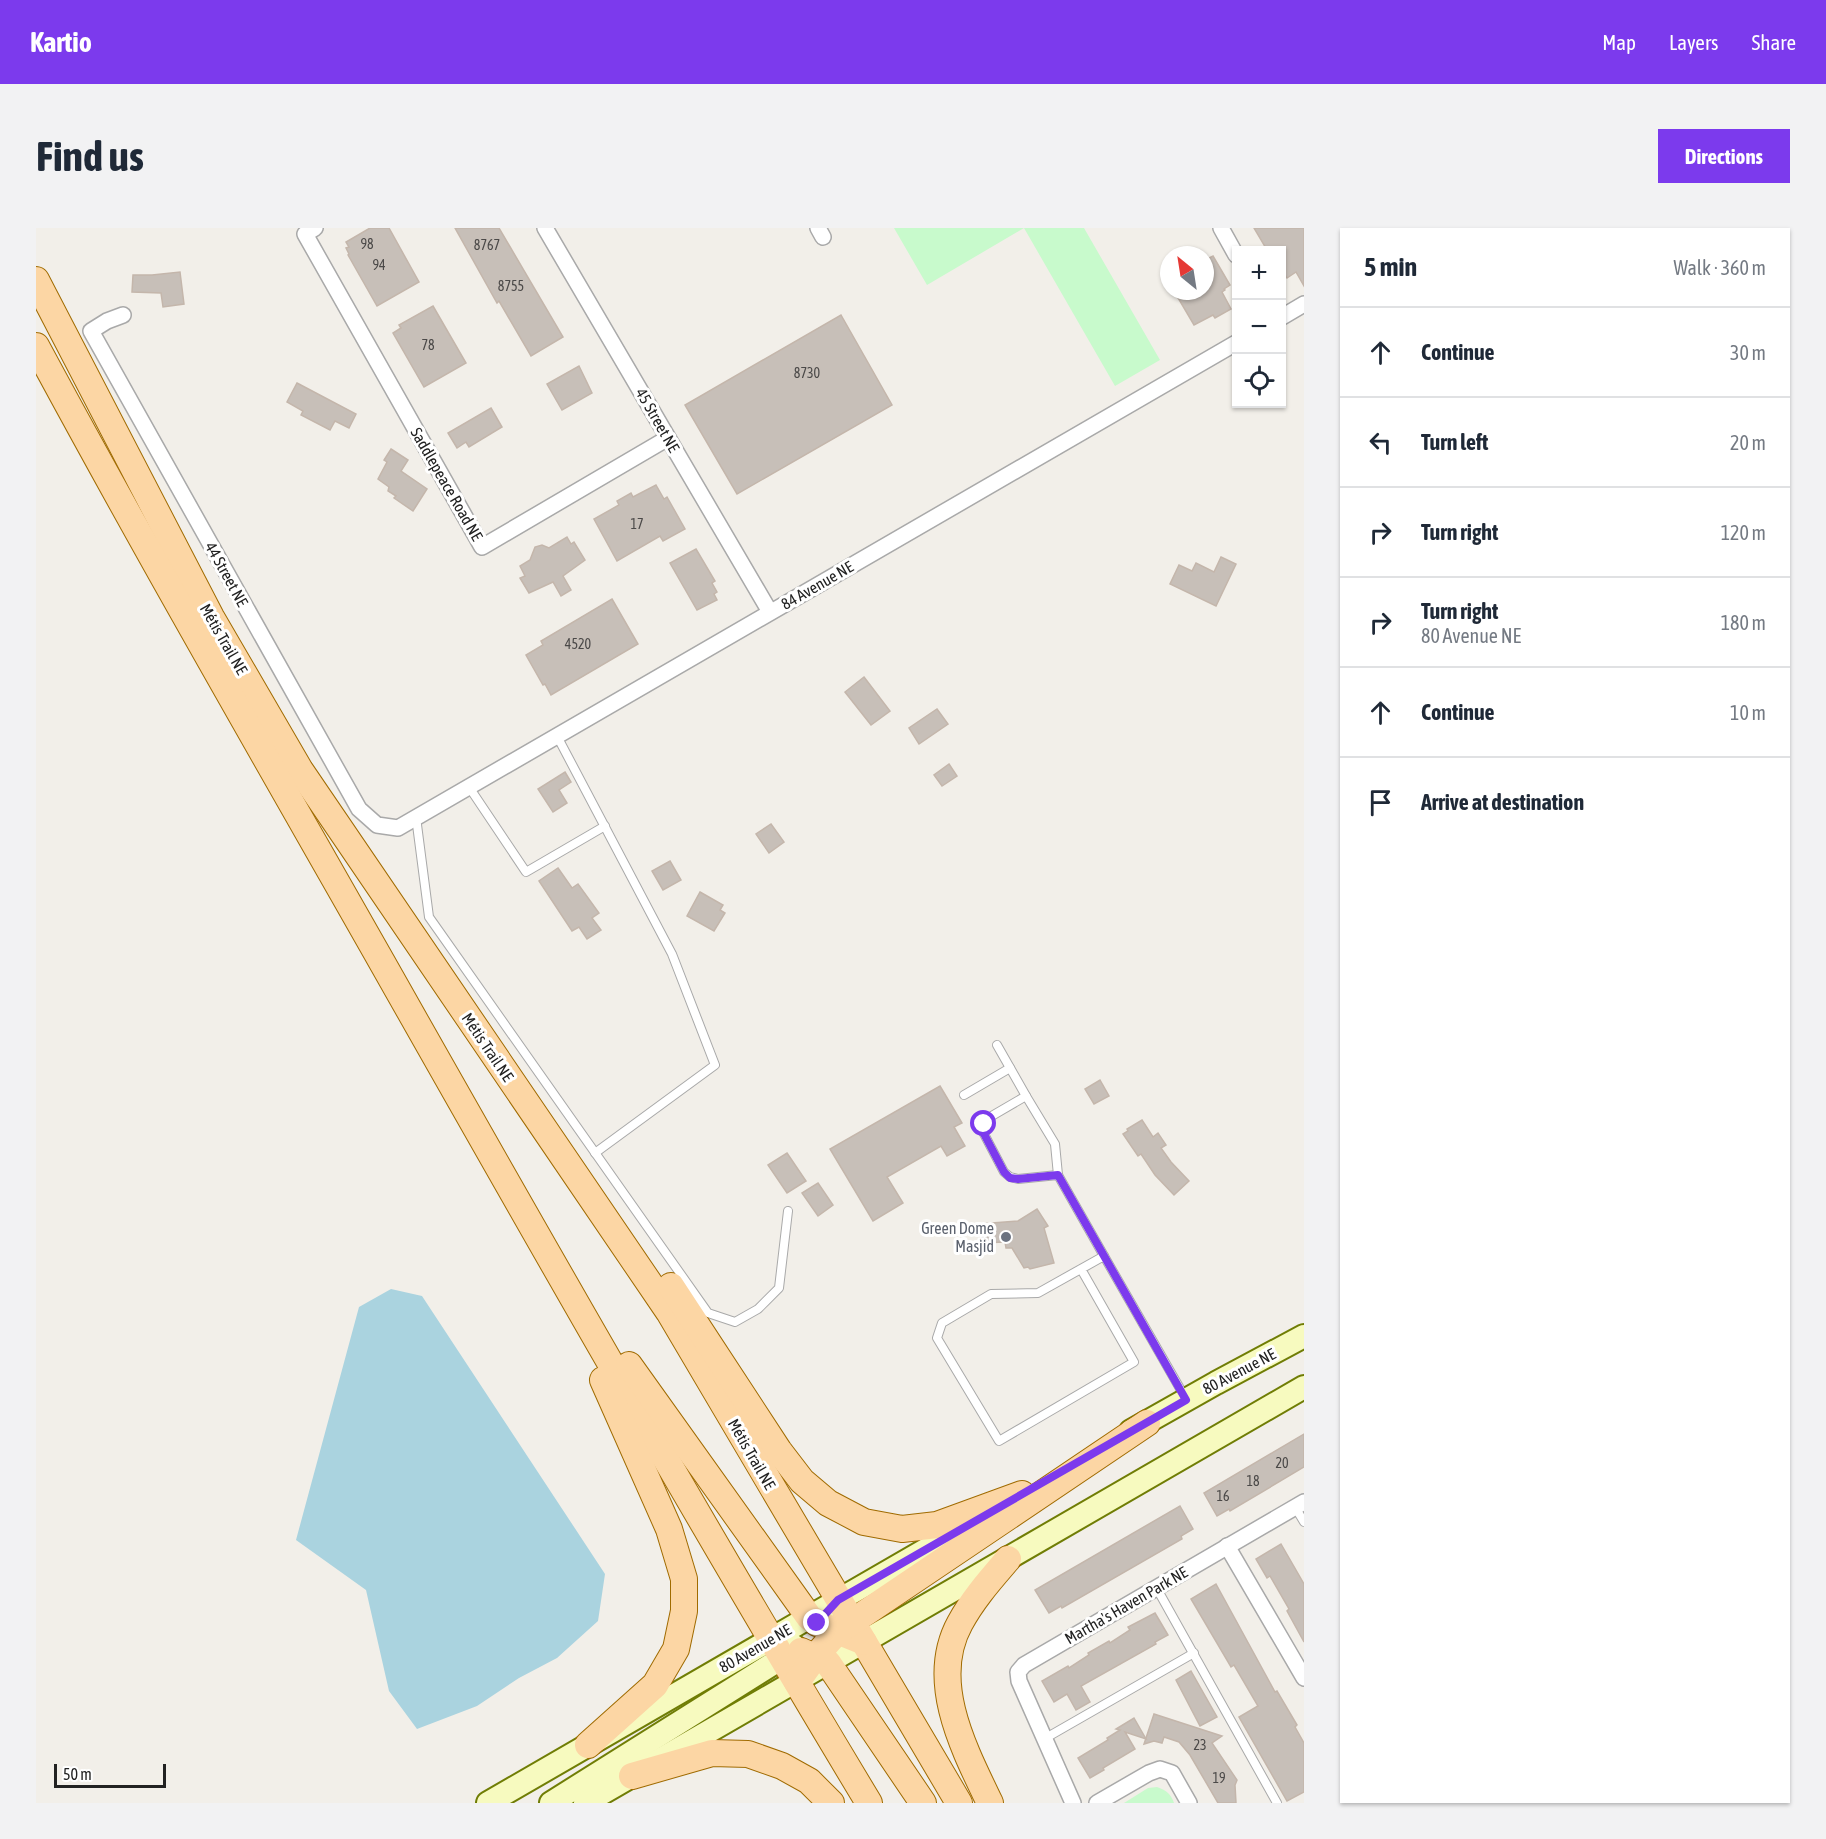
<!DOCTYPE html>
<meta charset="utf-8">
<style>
:root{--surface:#fff;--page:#f2f2f3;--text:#1f2937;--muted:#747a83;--line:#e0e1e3;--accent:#7c3aed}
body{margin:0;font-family:"Asap Condensed",sans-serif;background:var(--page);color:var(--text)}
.controls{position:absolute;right:18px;top:18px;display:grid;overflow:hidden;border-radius:0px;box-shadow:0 2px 4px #0004}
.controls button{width:54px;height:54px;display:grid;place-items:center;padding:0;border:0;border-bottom:2px solid var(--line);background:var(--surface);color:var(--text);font:30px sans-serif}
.compass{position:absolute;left:1124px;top:18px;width:54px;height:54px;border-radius:50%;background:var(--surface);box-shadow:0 2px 4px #0004;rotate:330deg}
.scale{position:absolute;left:18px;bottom:15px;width:112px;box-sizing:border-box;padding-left:6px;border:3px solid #222;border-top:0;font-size:16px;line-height:21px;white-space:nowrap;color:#222;-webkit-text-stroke:4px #fff;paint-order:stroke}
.stop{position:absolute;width:18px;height:18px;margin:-14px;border:4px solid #7c3aed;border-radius:50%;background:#fff}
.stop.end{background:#7c3aed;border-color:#fff;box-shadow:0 2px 6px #0008}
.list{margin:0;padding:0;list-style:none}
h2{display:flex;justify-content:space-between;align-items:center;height:78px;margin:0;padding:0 24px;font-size:26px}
h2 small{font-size:20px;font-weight:400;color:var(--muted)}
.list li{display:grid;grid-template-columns:39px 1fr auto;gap:18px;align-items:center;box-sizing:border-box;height:90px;padding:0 24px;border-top:2px solid var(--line)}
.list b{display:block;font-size:22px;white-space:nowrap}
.list p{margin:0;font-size:20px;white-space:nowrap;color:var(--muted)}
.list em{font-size:20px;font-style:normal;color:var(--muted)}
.icon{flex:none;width:33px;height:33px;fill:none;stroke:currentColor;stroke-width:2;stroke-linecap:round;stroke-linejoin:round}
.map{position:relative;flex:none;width:1268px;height:1575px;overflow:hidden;border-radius:0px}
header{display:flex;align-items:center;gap:36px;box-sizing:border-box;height:84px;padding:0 30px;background:var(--accent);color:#fff}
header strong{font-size:28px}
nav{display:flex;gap:33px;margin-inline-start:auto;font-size:21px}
.intro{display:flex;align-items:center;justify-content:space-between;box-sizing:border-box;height:144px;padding:0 36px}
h1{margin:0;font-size:42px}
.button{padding:15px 27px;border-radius:0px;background:var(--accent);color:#fff;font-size:21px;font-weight:700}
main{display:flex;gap:36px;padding:0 36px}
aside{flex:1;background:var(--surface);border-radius:0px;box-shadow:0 2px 4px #0004}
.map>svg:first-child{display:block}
</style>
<header>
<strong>Kartio</strong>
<nav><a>Map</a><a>Layers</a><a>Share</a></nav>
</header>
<div class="intro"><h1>Find us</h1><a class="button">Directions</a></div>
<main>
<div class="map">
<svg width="1268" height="1575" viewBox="0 0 1268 1575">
<rect width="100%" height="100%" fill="#f2efe9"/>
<g fill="#c8facc">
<path d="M858,0h190l76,132 -45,26 -91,-158 -97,57z"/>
<path d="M1121,1559c9,3 14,7 17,16h-50l24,-15z"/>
</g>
<path fill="#aad3df" d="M355,1061l31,7 183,278 -7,47 -41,37 -38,20 -42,28 -60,23 -28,-38 -23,-101 -70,-50 63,-233z"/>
<g fill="#c7bfb8" stroke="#c4b6ab" stroke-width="1.5">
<path d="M334,0h19l30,54 -42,24 -29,-51 1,-1 -3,-6 3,-1 -3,-5z"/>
<path d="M419,0h44l64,109 -32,19 -32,-55 -2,2z"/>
<path d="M1218,0h50v58l-8,-14 -9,6 -6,-9v-19h-14z"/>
<path d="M1177,28l17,29 -6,4 1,1 -3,2 9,17 -16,9 -2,-3 -19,10 -20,-34h31v-31z"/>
<path d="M144,44l4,32 -21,3 -2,-14 -29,-1 1,-17h19z"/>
<path d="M397,78l33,57 -42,24 -31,-54 8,-5 -2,-3z"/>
<path d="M805,87l51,90 -155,89 -52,-89z"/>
<path d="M543,138l13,27 -30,17 -15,-26z"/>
<path d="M261,155l59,31 -7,14 -14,-7 -5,9 -29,-15 2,-4 -16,-9z"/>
<path d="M455,180l11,19 -33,20 -3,-5 -9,6 -9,-15z"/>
<path d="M355,221l17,11 -7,11 26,18 -14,22 -19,-13 2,-2 -8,-5 1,-4 -11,-8 9,-17 -3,-2z"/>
<path d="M620,257l8,14 3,-2 18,32 -22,12 -3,-5 -43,25 -23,-42 25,-14 -2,-4 14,-8 2,4z"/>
<path d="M531,309l4,7 3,-2 11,18 -22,16 8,14 -10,6 -8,-14 -24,11 -9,-15 5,-2 -5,-10 10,-6 5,-13 7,-2 7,3z"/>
<path d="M660,321l19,32 -3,2 5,9 -3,2 3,6 -20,10 -27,-47z"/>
<path d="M1185,329l15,7 -20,42 -46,-22 9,-19 13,6 4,-8 18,9z"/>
<path d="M576,371l26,45 -87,51 -6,-11 -2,1 -17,-30 17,-10 -2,-4z"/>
<path d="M828,449l26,34 -19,14 -26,-33z"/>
<path d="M901,481l11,15 -29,20 -10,-16z"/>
<path d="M913,536l8,12 -15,10 -8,-11z"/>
<path d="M529,544l6,10 -12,8 8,13 -14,9 -15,-23z"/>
<path d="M735,596l13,18 -15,11 -13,-19z"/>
<path d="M634,633l11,19 -18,10 -11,-19z"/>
<path d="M522,640l14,20 6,-4 21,29 -7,5 9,12 -14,9 -8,-12 -7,4 -33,-50z"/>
<path d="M664,664l23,13 -3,5 5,3 -11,18 -27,-15z"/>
<path d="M1064,852l9,16 -15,8 -9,-15z"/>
<path d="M904,858l22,37 -8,4 11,19 -18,10 -6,-10 -54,31 16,26 -30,18 -43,-72z"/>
<path d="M1106,892l11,17 5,-4 8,12 -5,3 10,14 18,19 -15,14 -19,-20 -14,-21 -3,2 -15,-22 5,-3 -1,-2z"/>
<path d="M751,925l19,28 -19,12 -19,-28z"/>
<path d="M782,955l15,22 -15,11 -16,-23z"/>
<path d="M1001,981l11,17 -4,2 10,35 -24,6 -2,-2 -4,1 -12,-20h-6l-1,-6 -24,1 -2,-19 39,-3z"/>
<path d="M1268,1206v33l-74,44 -1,-2 -12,7 -13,-23z"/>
<path d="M1144,1278l13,23 -12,7 1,3 -120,69 -1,-2 -12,7 -14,-23z"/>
<path d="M1245,1316l23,40v58l-17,-31 2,-2 -19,-33 -3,2 -11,-19z"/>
<path d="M1180,1356l59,108 2,-1 20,34 -2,2 9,16v49l-17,9 -48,-84 19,-11 -24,-41 -3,2 -40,-68z"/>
<path d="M1119,1385l13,22 -13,7 1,2 -75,42 9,16 -14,8 -9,-16 -13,8 -12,-21 26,-15 1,2 20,-13 -1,-2 21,-12 1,2 20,-13 -2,-3z"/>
<path d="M1155,1443l26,46 -17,9 -24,-46z"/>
<path d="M1118,1486l68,22 -10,7 25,37 -2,5 1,18h-18l-28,-48 -11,-13 -15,-5 -2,6 -8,-2 -10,3z"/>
<path d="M1098,1490l12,21 -21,-7 10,17 -32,19 1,2 -14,8 -12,-20 30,-18 -1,-2 13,-8 -4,-1z"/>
</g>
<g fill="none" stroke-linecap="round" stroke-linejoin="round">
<g stroke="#a9a9a9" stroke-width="10">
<g id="lane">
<path d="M521,508l115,218 43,111 -120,88"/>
<path d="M433,559l57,85 79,-46"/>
<path d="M380,589l13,100 279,396 27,9 23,-13 21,-21 9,-77"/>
<path d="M961,817l29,51 -36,21 -6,6 -1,9 21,40 6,5 8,2 40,-4 46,81"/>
<path d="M928,867l46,-27"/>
<path d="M990,868l29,48 3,31"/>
<path d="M1045,1041l53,93 -135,79 -62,-103 5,-15 49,-29 47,-1 66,-37 82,143"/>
<path d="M1259,1279l9,15"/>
<path d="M1120,1359l121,216"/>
<path d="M1008,1511l150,-86"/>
</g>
</g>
<g stroke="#a9a9a9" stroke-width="18">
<g id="street">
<path d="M279,0l-10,6 177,313 186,-109"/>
<path d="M509,0l225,384"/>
<path d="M782,0l5,9"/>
<path d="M1185,0l15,27"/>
<path d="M87,87l-16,6 -16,10 268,478 18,16 21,3 838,-485"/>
<path d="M1246,89l22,-13"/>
<path d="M1191,1318l77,132"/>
<path d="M1037,1575l-54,-122 -1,-9 6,-7 280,-163"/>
<path d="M1061,1575l52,-30 11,-4 12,4 17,30"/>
</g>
</g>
<g stroke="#707d05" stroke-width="26">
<g id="secondary">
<path d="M1095,1203l85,-48 88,-47"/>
<path d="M452,1575l498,-288"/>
<path d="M515,1575l231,-145 12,-12"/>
<path d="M549,1575l719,-416"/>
</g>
</g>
<g stroke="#a06b00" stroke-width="28">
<g id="primary">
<path d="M0,52l175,337 89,153 369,542 290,491"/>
<path d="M0,118c112,208 230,412 347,618 159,281 319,562 486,839"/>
<path d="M635,1058l108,165 23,30 26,22 36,19 38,7 35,-4 85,-31"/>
<path d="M593,1137l180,252 8,6 47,19"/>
<path d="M765,1423l27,12 95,140"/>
<path d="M761,1454l18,-25 22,-25 310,-209"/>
<path d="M552,1517l67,-60 21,-36 8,-38v-32l-15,-50 -66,-149"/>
<path d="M596,1548l80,-23 36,1 34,12 27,15 22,22"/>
<path d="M954,1575c-26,-54 -62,-122 -30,-180 13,-24 30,-43 48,-64"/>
</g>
</g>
<use href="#lane" stroke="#fff" stroke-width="8"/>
<use href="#street" stroke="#fff" stroke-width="15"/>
<use href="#secondary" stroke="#f7fabf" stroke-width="22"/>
<use href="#primary" stroke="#fcd6a4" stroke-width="26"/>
</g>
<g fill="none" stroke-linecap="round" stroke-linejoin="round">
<path stroke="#7c3aed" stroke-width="8" d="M781,1395l21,-23 348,-200 -128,-225 -40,4 -8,-1 -6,-6 -21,-40 1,-8"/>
</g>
<circle fill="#6b7280" stroke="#fff" stroke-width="2" cx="970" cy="1009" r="6"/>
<g text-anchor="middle" stroke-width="6" stroke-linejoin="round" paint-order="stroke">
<g font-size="14" fill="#4b4948">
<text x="331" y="21">98</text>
<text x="451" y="22">8767</text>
<text x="343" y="42">94</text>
<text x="475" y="63">8755</text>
<text x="392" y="122">78</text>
<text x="771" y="150">8730</text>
<text x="601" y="301">17</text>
<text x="542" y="421">4520</text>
<text x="1246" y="1240">20</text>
<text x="1217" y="1258">18</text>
<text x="1187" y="1273">16</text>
<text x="1164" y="1522">23</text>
<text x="1183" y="1555">19</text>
</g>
<g font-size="16" fill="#222" stroke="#fff">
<text transform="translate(622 192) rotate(60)" y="6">45 Street NE</text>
<text transform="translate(411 256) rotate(60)" y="6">Saddlepeace Road NE</text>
<text transform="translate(191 346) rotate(61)" y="6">44 Street NE</text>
<text transform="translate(781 357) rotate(-30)" y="6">84 Avenue NE</text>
<text transform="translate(188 411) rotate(60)" y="6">Métis Trail NE</text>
<text transform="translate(452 819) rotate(56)" y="6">Métis Trail NE</text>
<text transform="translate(1203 1143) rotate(-28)" y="6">80 Avenue NE</text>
<text transform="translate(716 1226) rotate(60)" y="6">Métis Trail NE</text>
<text transform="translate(1090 1377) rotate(-30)" y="6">Martha's Haven Park NE</text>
<text transform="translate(719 1420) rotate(-30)" y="6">80 Avenue NE</text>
</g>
<g font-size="16" fill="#5b616d" stroke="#fff" text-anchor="end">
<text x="958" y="1006">Green Dome<tspan x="958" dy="18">Masjid</tspan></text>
</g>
</g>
</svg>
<div class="controls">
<button>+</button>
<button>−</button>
<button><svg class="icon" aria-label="locate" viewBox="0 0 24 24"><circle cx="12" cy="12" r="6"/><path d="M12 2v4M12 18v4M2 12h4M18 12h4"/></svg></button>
</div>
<svg class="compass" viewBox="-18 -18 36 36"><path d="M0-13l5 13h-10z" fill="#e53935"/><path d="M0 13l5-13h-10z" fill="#747a83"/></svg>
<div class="scale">50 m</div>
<div class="stop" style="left:948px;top:896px"></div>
<div class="stop end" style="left:781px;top:1395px"></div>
</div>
<aside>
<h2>5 min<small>Walk · 360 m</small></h2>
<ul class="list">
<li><svg class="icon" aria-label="ahead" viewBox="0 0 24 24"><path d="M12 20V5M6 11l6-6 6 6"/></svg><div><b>Continue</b></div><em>30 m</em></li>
<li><svg class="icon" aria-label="left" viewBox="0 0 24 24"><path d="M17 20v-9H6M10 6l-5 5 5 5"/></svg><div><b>Turn left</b></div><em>20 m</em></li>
<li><svg class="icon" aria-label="right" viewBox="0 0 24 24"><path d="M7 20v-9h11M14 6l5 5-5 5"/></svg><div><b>Turn right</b></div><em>120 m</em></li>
<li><svg class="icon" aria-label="right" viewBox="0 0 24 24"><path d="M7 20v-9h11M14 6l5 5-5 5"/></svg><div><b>Turn right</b><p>80 Avenue NE</p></div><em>180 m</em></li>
<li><svg class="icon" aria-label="ahead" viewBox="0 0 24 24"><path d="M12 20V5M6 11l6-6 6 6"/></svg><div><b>Continue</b></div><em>10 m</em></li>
<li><svg class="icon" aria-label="arrive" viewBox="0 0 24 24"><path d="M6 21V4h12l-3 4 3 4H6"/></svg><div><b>Arrive at destination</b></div></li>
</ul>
</aside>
</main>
